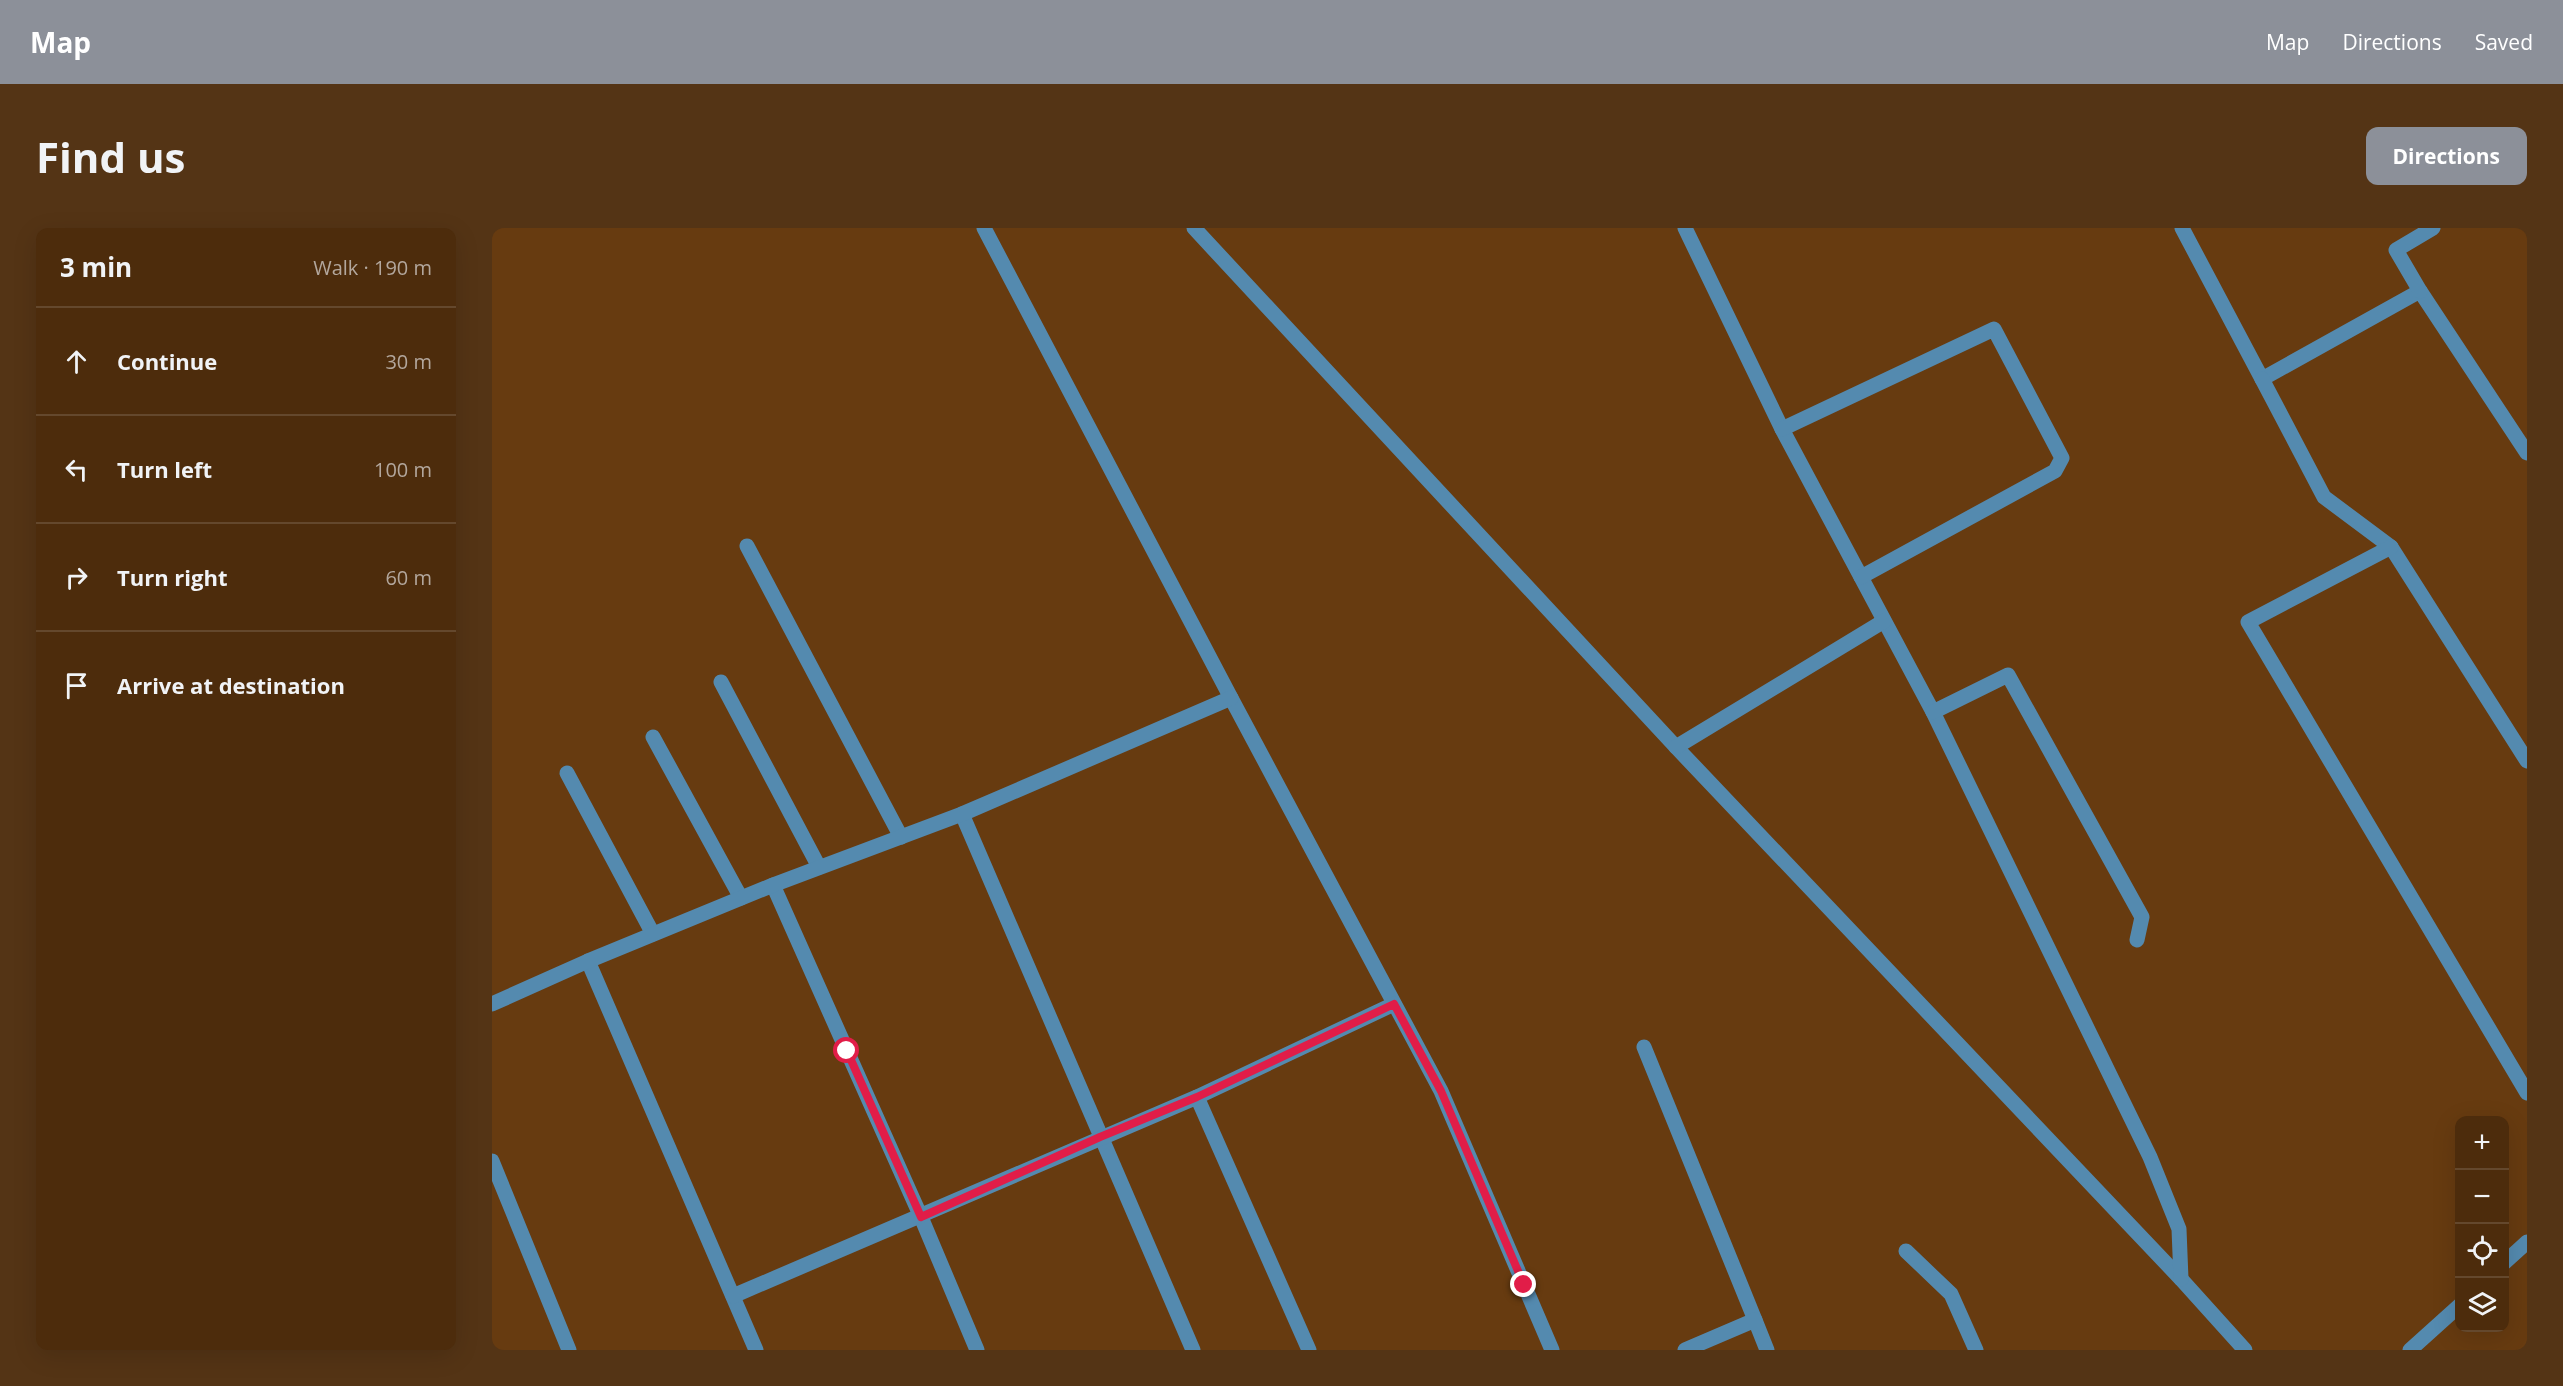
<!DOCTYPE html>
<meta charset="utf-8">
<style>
:root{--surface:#4d2c0c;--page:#543415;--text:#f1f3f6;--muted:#b3a79d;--line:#64482d;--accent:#8c9099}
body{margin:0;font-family:"Open Sans",sans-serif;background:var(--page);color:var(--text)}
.controls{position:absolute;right:18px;bottom:18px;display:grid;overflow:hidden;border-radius:12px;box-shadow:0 6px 24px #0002}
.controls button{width:54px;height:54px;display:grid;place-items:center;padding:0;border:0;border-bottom:2px solid var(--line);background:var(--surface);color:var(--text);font:30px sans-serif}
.stop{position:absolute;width:18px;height:18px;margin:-14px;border:4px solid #e11d48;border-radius:50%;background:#fff}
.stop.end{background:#e11d48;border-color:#fff;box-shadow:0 2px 6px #0008}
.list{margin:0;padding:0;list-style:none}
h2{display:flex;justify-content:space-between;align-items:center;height:78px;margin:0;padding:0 24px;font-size:26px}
h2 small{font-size:20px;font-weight:400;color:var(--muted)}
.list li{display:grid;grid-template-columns:39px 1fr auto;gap:18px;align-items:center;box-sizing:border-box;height:108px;padding:0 24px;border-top:2px solid var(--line)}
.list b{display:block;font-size:22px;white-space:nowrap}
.list em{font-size:20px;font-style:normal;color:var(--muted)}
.icon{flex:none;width:33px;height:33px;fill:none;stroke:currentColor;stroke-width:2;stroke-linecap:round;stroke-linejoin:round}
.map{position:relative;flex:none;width:2035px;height:1122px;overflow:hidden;border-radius:12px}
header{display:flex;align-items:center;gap:36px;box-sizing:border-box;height:84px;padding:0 30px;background:var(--accent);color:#fff}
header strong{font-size:28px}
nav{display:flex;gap:33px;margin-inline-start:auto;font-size:21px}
.intro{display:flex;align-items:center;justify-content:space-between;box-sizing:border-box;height:144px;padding:0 36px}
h1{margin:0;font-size:42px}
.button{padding:15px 27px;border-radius:12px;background:var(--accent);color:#fff;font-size:21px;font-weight:700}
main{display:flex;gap:36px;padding:0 36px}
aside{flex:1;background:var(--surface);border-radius:12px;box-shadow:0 6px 24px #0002}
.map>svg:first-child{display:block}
</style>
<header>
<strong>Map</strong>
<nav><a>Map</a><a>Directions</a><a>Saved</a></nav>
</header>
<div class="intro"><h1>Find us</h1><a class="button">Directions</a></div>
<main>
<aside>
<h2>3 min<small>Walk · 190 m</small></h2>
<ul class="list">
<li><svg class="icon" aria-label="ahead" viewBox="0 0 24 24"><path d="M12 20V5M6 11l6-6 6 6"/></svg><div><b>Continue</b></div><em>30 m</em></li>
<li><svg class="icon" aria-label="left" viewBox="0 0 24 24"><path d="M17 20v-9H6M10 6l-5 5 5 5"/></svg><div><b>Turn left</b></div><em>100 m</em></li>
<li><svg class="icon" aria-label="right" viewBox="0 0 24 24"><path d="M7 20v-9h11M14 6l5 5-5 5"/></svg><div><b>Turn right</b></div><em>60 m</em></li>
<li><svg class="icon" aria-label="arrive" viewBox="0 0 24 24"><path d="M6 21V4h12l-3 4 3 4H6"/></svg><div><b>Arrive at destination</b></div></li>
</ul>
</aside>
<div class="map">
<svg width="2035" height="1122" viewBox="0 0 2035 1122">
<rect width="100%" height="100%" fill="#673b10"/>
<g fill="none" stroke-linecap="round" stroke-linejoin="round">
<g stroke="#548aaf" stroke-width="15">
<path d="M492,0l247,470 210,393 111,259"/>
<path d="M702,0l482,519 505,532 64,71"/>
<path d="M1193,0l97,201 151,283 217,445 29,72 2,50"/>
<path d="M1690,0l80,151 158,-88 107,162"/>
<path d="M1928,63l-24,-41 37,-22"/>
<path d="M1770,151l62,118 67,50 136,214"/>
<path d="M1290,201l212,-100 68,129 -7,13 -194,106"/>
<path d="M255,318l154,291"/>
<path d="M1899,319l-143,75 279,471"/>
<path d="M229,454l98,185"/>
<path d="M1441,484l75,-37 134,242 -5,23"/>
<path d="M161,509l88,161"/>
<path d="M1184,519l208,-126"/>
<path d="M75,545l86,161"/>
<path d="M470,586l231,536"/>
<path d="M281,657l148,332 56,133"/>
<path d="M96,733l168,389"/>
<path d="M0,776l96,-43 185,-76 189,-71 269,-116"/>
<path d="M1152,819l111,273"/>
<path d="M705,869l197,-93"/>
<path d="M0,933l77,189"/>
<path d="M1414,1023l45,43 25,56"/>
<path d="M2012,1035l23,-21"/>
<path d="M241,1068l464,-199 112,253"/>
<path d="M1193,1122l70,-30 12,30"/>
<path d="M1918,1122l50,-45"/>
</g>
</g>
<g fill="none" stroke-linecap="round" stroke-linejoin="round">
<path stroke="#e11d48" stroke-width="8" d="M355,823l74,166 179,-80 97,-40 197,-93 47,87 83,194"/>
</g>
</svg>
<div class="controls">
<button>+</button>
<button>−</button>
<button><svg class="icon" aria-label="locate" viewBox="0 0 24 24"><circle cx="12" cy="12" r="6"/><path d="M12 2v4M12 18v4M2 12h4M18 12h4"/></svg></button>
<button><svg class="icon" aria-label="layers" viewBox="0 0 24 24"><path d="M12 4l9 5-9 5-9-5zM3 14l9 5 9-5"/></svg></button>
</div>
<div class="stop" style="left:355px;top:823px"></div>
<div class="stop end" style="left:1032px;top:1057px"></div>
</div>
</main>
